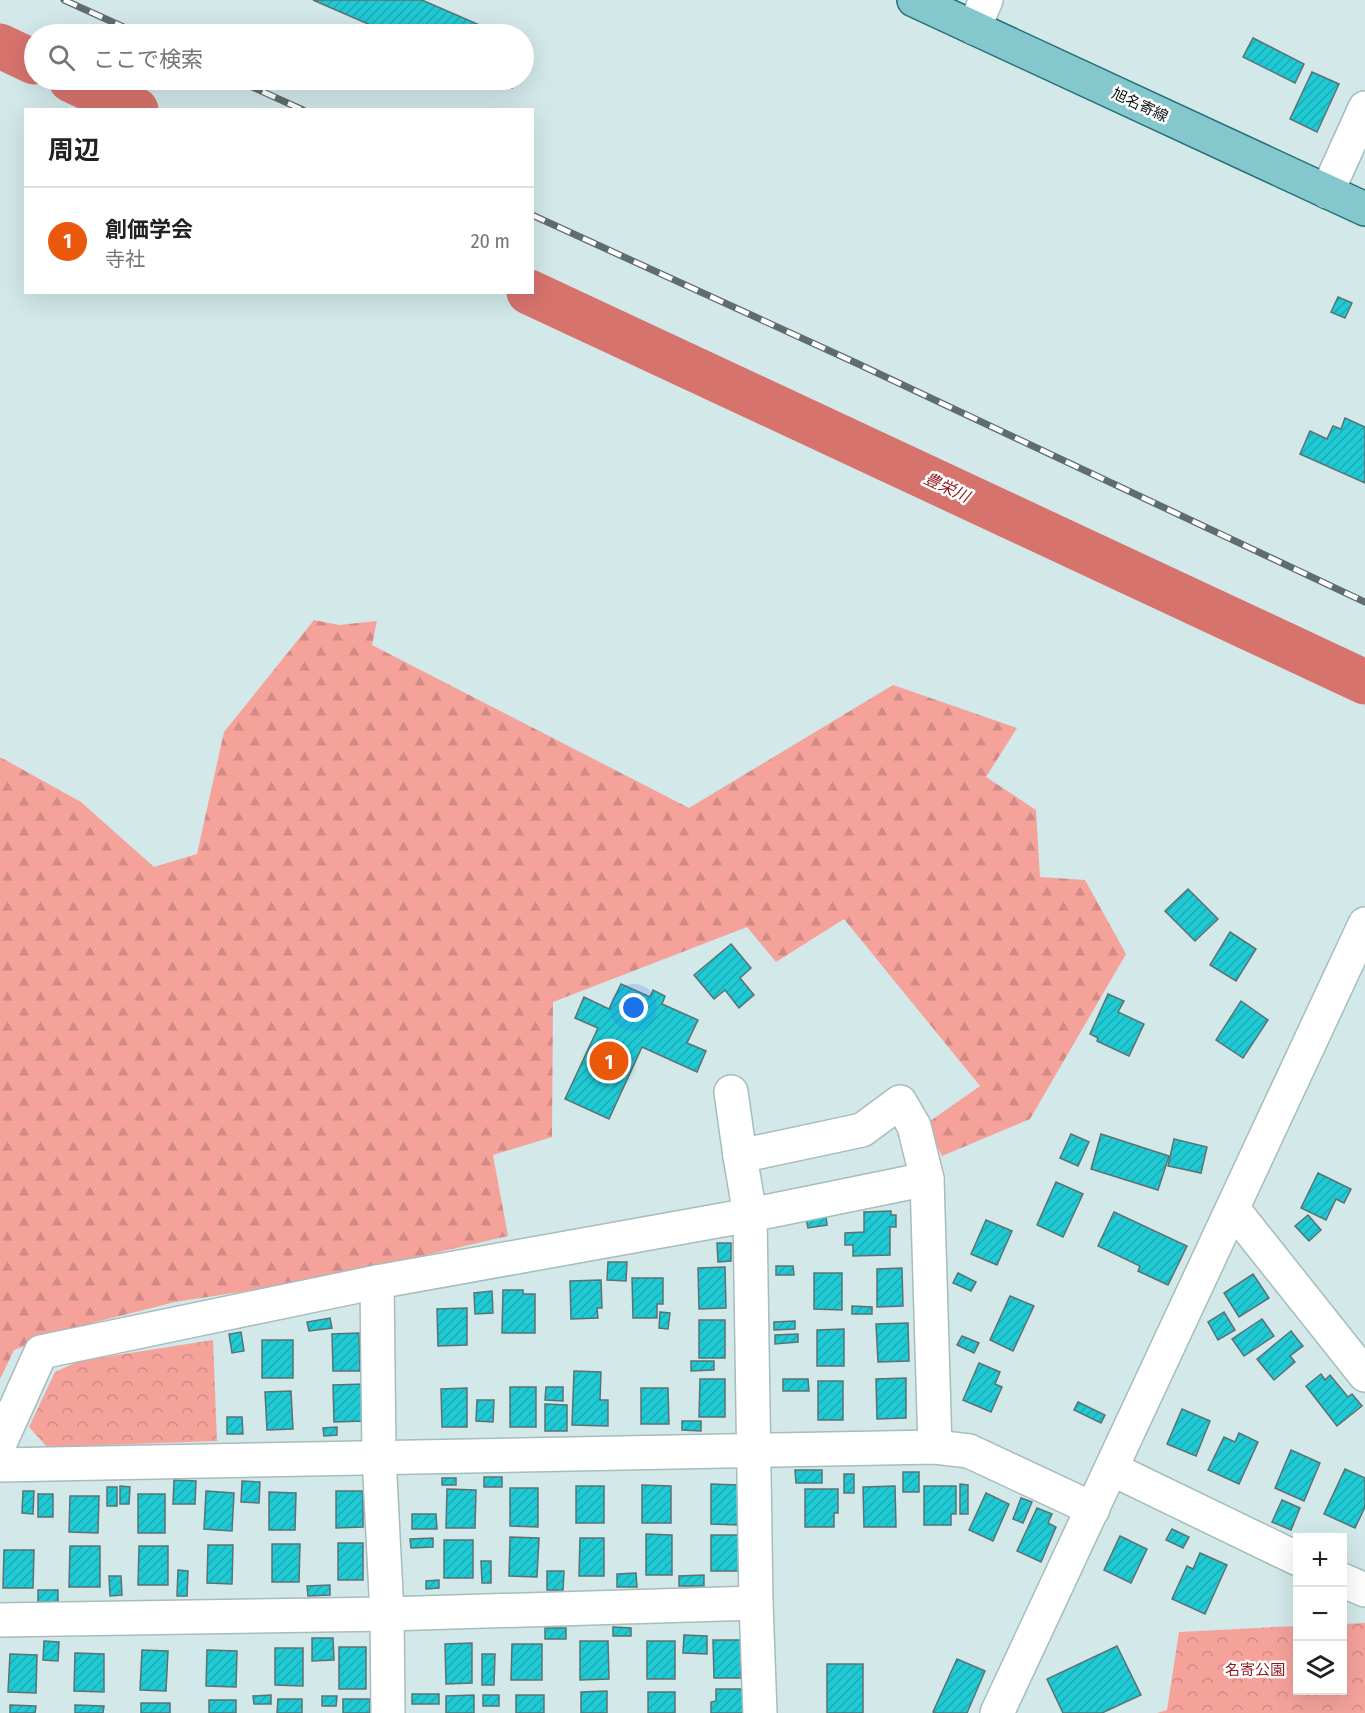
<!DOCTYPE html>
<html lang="ja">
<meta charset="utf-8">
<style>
:root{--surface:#fff;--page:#f2f2f2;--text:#222;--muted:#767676;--line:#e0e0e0;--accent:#ea580c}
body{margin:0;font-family:"Fira Sans Condensed","Noto Sans JP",sans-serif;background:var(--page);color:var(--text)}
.controls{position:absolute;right:18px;bottom:18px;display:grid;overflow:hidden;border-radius:0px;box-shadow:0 6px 24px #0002}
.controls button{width:54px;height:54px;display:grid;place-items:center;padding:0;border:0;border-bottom:2px solid var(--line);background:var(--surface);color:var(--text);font:30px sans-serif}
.you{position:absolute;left:634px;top:1008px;width:21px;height:21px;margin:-15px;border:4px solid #fff;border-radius:50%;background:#1a73e8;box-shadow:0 0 0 9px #1a73e833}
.badge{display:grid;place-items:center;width:39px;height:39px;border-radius:50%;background:var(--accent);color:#fff;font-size:20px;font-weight:700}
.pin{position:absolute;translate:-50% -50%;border:3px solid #fff;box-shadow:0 2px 6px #0006}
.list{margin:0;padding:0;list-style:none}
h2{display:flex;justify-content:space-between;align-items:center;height:78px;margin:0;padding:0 24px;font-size:26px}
h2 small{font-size:20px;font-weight:400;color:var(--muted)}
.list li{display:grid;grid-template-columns:39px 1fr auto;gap:18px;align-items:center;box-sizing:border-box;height:108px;padding:0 24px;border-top:2px solid var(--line)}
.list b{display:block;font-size:22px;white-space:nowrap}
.list p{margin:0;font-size:20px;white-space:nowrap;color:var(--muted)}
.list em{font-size:20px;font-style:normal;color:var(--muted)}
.icon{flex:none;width:33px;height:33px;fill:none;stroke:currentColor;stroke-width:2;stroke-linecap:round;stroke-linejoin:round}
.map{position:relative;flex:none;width:1365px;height:1713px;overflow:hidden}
.search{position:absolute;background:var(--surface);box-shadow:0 6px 24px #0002;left:24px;top:24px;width:510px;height:66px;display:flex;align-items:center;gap:15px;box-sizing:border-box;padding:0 21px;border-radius:33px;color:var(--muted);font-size:22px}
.panel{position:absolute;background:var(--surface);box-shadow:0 6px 24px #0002;left:24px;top:108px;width:510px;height:186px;border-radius:0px}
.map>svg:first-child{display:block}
</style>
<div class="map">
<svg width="1365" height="1713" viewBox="0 0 1365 1713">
<defs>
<pattern id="forest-firs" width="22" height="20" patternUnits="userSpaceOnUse" patternTransform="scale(1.5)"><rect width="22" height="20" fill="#f5a29b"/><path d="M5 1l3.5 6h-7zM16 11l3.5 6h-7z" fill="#d18a85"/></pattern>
<pattern id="park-crowns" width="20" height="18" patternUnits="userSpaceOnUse" patternTransform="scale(1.5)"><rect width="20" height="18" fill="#f5a29b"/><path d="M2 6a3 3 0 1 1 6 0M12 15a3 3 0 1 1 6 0" fill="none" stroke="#d18a85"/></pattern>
<pattern id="building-hatch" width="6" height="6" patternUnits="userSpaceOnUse" patternTransform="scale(1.5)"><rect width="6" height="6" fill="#20cad5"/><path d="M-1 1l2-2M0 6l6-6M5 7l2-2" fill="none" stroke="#1cacb6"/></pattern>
</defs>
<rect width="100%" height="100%" fill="#d2e8e9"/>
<path fill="url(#forest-firs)" d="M314,620l25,5 38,-4 -5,24 317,163 204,-123 124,43 -31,49 50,33 4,67 45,3 41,74 -96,165 -88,37 -16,-32 54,-38 -136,-167 -68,43 -29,-35 -194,75 -1,135 -59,18 15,81 -190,44 -143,22 -79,20 -82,28 -14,29v-622l81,45 73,65 43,-13 27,-122z"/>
<g fill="url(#park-crowns)">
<path d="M213,1340l4,101 -170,6 -18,-20 26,-55 24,-11z"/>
<path d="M1365,1623v90h-208l10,-3 12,-78 118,-6 1,64h44l1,-66z"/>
</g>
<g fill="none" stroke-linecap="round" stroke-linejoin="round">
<g stroke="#d7736d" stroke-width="45">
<path d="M0,46l34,16"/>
<path d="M71,80l65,30"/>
<path d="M529,292l836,390"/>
</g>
</g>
<g fill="url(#building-hatch)" stroke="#5d7172" stroke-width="1.5">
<path d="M313,0h109l78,34h-109z"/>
<path d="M1253,38l51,26 -9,19 -52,-26z"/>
<path d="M1312,72l27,12 -22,48 -27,-13z"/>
<path d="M492,80h24l-4,8z"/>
<path d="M1338,297l14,6 -7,15 -14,-6z"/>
<path d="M1345,418l20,9v56l-65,-29 10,-23 17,8 6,-13 8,3z"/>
<path d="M1188,889l30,30 -23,22 -30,-30z"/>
<path d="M1230,932l26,17 -20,32 -26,-16z"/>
<path d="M731,944l20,24 -11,10 14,17 -15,13 -14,-18 -11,9 -20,-24z"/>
<path d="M621,984l29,13 3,-7 12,6 -3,8 36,16 -11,23 19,8 -9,21 -55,-25 -33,72 -44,-20 33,-71 -23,-10 9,-21 25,12z"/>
<path d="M1108,994l16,7 -6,11 26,12 -15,32 -32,-15 1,-3 -8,-4z"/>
<path d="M1241,1001l27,19 -25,38 -27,-18z"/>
<path d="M1071,1134l18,8 -11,24 -18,-8z"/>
<path d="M1101,1134l68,22 -11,34 -67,-21z"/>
<path d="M1174,1139l33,8 -6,26 -33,-7z"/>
<path d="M1318,1173l33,16 -7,14 -8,-4 -10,21 -25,-12z"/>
<path d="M1056,1182l27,12 -20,43 -26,-12z"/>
<path d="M891,1211v4h5v12h-6v28l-37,1v-11h-8v-12l19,-1v-20z"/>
<path d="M1114,1212l73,34 -19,39 -30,-14 2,-5 -42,-20z"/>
<path d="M1308,1215l13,15 -12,11 -14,-15z"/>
<path d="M826,1216l1,9 -19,3 -2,-9z"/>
<path d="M986,1220l26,11 -15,34 -26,-11z"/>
<path d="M717,1243h14v18l-13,1z"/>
<path d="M608,1262h19l-1,19 -19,-1z"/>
<path d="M776,1266h17l1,9h-18z"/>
<path d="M725,1267l1,41 -27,1 -1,-41z"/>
<path d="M902,1268l1,38 -26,1v-38z"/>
<path d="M814,1273h28v37l-28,-1z"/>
<path d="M958,1273l18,9 -5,9 -18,-8z"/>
<path d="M1253,1274l16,24 -30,19 -15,-24z"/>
<path d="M632,1278h31v26h-6v14h-24z"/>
<path d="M601,1280l1,28h-5l1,10 -27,1 -1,-38z"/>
<path d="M503,1290h20v4h12v39h-33z"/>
<path d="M492,1291l1,22 -18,1 -1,-21z"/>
<path d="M1010,1296l24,10 -21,45 -23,-11z"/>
<path d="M852,1306l20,1v7h-20z"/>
<path d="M467,1308v37l-29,1 -1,-37z"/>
<path d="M660,1312l10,1 -2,16 -9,-1z"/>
<path d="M1224,1312l11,18 -17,10 -10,-18z"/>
<path d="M330,1318l2,10 -23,3 -2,-9z"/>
<path d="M1262,1319l12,17 -30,20 -12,-17z"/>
<rect x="699" y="1320" width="26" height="38"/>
<path d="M795,1321v8l-21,1v-8z"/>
<path d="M908,1323l1,38 -31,1 -2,-38z"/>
<path d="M844,1329v37h-27v-36z"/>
<path d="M1291,1331l12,15 -13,10 5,6 -21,18 -17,-21z"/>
<path d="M241,1332l3,19 -12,2 -3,-19z"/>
<path d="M359,1333l1,38h-27l-1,-37z"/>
<path d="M798,1334v8l-23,2v-9z"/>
<path d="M962,1336l17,7 -5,10 -17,-8z"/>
<rect x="262" y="1340" width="31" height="38"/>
<path d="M691,1361h23v9l-23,1z"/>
<path d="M979,1363l21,9 -5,12 7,3 -11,25 -28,-12z"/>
<path d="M574,1371l27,1 -1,28h8v26l-36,-1z"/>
<path d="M1321,1374l4,6 5,-5 18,22 4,-3 10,12 -25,20 -31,-40z"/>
<path d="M906,1378v40l-29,1 -1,-40z"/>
<path d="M700,1379h25v38h-26z"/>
<path d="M783,1379h25l1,12h-26z"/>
<rect x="818" y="1381" width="25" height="39"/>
<path d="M364,1384l1,37 -31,1 -1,-37z"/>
<rect x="510" y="1387" width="26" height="40"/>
<path d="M546,1387h17v14l-18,-1z"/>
<path d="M467,1388v39h-25l-1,-38z"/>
<path d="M641,1388h27l1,36h-28z"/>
<path d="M291,1391l2,38 -26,1 -2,-38z"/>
<path d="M477,1400h17l-1,22 -17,-1z"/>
<path d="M1078,1402l27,13 -4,8 -27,-13z"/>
<path d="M545,1404l22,1v26h-22z"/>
<path d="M1182,1409l28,12 -14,35 -29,-12z"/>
<path d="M227,1417h15l1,17h-16z"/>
<path d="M682,1421h19v10l-19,-1z"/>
<path d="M337,1427v8l-13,1 -1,-8z"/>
<path d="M1239,1433l19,9 -19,42 -31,-14 16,-33 11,5z"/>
<path d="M1291,1450l29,13 -16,38 -29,-13z"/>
<path d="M1345,1469l20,9v29l-10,21 -31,-14z"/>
<path d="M795,1470h27v13h-26z"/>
<rect x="903" y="1472" width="16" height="20"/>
<rect x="844" y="1474" width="10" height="19"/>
<rect x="484" y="1477" width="18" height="10"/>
<rect x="442" y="1478" width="14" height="7"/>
<path d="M174,1480l22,1 -1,23h-22z"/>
<path d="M242,1481l18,1 -1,21 -18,-1z"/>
<path d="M711,1484l27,1v40l-27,-1z"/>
<path d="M960,1484l8,1v29h-8z"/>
<path d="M642,1485l29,1v37h-29z"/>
<path d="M120,1486l10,1 -1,17h-9z"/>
<rect x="576" y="1486" width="28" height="37"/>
<path d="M895,1486l1,41h-32l-1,-40z"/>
<path d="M924,1486h32v28h-5v11h-27z"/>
<rect x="107" y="1487" width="10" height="19"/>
<path d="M510,1488h28v39l-28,-1z"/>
<path d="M447,1489l29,1 -1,38h-29z"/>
<path d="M805,1489h33v24h-4v14h-29z"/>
<path d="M23,1491h11l-1,23 -11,-1z"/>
<path d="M206,1491l28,2 -2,38 -28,-2z"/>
<path d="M336,1491h27v36l-27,1z"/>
<path d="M269,1492l27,1 -1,37h-26z"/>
<path d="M986,1493l23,11 -16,37 -24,-11z"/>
<rect x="38" y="1494" width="15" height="23"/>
<rect x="138" y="1494" width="27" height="39"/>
<path d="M70,1496h29l-1,37 -29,-1z"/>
<path d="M1021,1498l11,4 -9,21 -10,-4z"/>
<path d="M1282,1500l18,8 -9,22 -19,-8z"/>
<path d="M1037,1508l15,6 -4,9 8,4 -15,35 -24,-11z"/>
<path d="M412,1514h24l1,15h-25z"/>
<path d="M1172,1529l17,8 -6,11 -17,-8z"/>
<path d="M646,1534l26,1v40h-26z"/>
<rect x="711" y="1535" width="28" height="36"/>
<path d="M1120,1536l27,13 -16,34 -27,-13z"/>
<path d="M510,1537l29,1 -2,39 -28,-1z"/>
<path d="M433,1538v9l-22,1 -1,-9z"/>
<path d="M580,1538h24v38h-25z"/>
<rect x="444" y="1540" width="29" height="38"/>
<rect x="338" y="1543" width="25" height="37"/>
<path d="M272,1544h28l-1,38h-27z"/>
<path d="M208,1545h25l-1,39 -25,-1z"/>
<path d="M70,1546h30v41h-31z"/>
<path d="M139,1546h29v39h-30z"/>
<path d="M4,1550h30l-1,38h-30z"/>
<path d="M1200,1553l27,12 -22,49 -33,-15 15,-33 6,3z"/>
<path d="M481,1561h10v22h-9z"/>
<path d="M178,1570l10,1 -1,25h-10z"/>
<path d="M547,1571h17l-1,19h-16z"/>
<path d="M636,1573l1,14h-20v-13z"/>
<path d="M704,1575v11h-25v-10z"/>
<path d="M109,1576h12l1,19 -12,1z"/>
<path d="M439,1580v8l-13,1v-8z"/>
<path d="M330,1585v10l-22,1 -1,-10z"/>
<rect x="38" y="1590" width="20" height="12"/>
<path d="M613,1627l18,1v8h-18z"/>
<rect x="545" y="1628" width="21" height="11"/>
<path d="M684,1635l23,1v18l-24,-1z"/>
<path d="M312,1638h21l1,22 -22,1z"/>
<path d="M713,1640h28v38h-27z"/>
<path d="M44,1641l15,1 -1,19 -15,-1z"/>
<path d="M580,1641h28l1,38 -29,1z"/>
<rect x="647" y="1641" width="28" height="38"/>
<path d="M472,1643v40l-26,1 -1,-40z"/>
<path d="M512,1644h30v36h-31z"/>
<path d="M1117,1646l24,49 -39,18h-39l-16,-34z"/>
<rect x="339" y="1647" width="27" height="42"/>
<path d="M275,1648h28v38l-28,-1z"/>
<path d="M142,1650l26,1 -2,40 -26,-1z"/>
<path d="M207,1650l30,1 -1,36 -30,-1z"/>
<path d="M75,1653l29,1v38l-30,-1z"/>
<path d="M10,1654l27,1 -1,38 -28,-1z"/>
<path d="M482,1654h13l-1,31h-12z"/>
<path d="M957,1659l28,12 -18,42h-32l-2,-1z"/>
<rect x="827" y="1664" width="36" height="49"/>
<path d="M716,1689h28v24h-33v-11l5,-1z"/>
<path d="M607,1691v22h-26v-21z"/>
<rect x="648" y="1692" width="27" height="21"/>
<rect x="412" y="1694" width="27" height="10"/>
<path d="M271,1695v9h-17l-1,-8z"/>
<path d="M474,1695v18h-28v-17z"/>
<rect x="483" y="1695" width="16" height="11"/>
<rect x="516" y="1695" width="28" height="18"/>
<path d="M322,1696h15l-1,10h-14z"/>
<path d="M278,1699h24v14h-25z"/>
<rect x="343" y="1699" width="27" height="14"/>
<rect x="209" y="1700" width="27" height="13"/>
<rect x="141" y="1703" width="29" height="10"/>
<path d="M10,1705l26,1 -1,7h-25z"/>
<path d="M75,1705l29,1 -1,7h-28z"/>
</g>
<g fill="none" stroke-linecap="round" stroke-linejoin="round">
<g stroke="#a6bcbd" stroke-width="36">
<g id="minor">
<path d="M974,28l12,-28"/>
<path d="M1327,192l38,-84"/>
<path d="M731,1092l9,64"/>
<path d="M1233,1209l132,166"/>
<path d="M377,1282l2,175 8,157 1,99"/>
<path d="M0,1443l41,-91 336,-70 373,-67 177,-36 8,268"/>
<path d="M0,1465l935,-18 34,4 124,58"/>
<path d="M1112,1469l186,90"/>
<path d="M1342,1580l23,10"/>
<path d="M0,1620l387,-6 369,-11"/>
<path d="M760,1713l-4,-110 -6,-388 -10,-59 122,-26 38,-28 14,24 13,53"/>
<path d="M997,1713l368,-789"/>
</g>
</g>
<g stroke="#247075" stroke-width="36">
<path id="major" d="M914,0l451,209"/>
</g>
<use href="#minor" stroke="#fff" stroke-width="33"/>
<use href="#major" stroke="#84c7cc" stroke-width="33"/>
<g stroke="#5f6d6e" stroke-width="7">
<g id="rail">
<path d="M64,0l75,34"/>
<path d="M237,80l66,30"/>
<path d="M532,215l322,147 511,240"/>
</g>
</g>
<use href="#rail" stroke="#fff" stroke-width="4.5" stroke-dasharray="14" stroke-linecap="butt"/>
</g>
<g text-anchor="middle" stroke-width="5" stroke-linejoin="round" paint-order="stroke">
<g font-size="15" fill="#0b1213" stroke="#fff">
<text transform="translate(1140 105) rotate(25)" y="5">旭名寄線</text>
</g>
<g font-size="15" fill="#90161e" stroke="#fff">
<text x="1255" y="1675">名寄公園</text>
</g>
<g font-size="16" font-style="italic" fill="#931920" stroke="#fff">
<text transform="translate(947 487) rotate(25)" y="6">豊栄川</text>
</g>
</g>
</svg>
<div class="controls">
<button>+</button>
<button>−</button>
<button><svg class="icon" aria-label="layers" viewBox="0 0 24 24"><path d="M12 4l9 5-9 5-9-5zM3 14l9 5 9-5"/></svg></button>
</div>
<div class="you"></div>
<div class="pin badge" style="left:609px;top:1061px">1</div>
<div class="search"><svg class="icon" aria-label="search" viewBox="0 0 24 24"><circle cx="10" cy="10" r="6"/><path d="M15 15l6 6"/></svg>ここで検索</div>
<section class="panel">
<h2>周辺<small></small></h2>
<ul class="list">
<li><span class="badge">1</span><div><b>創価学会</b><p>寺社</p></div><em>20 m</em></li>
</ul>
</section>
</div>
